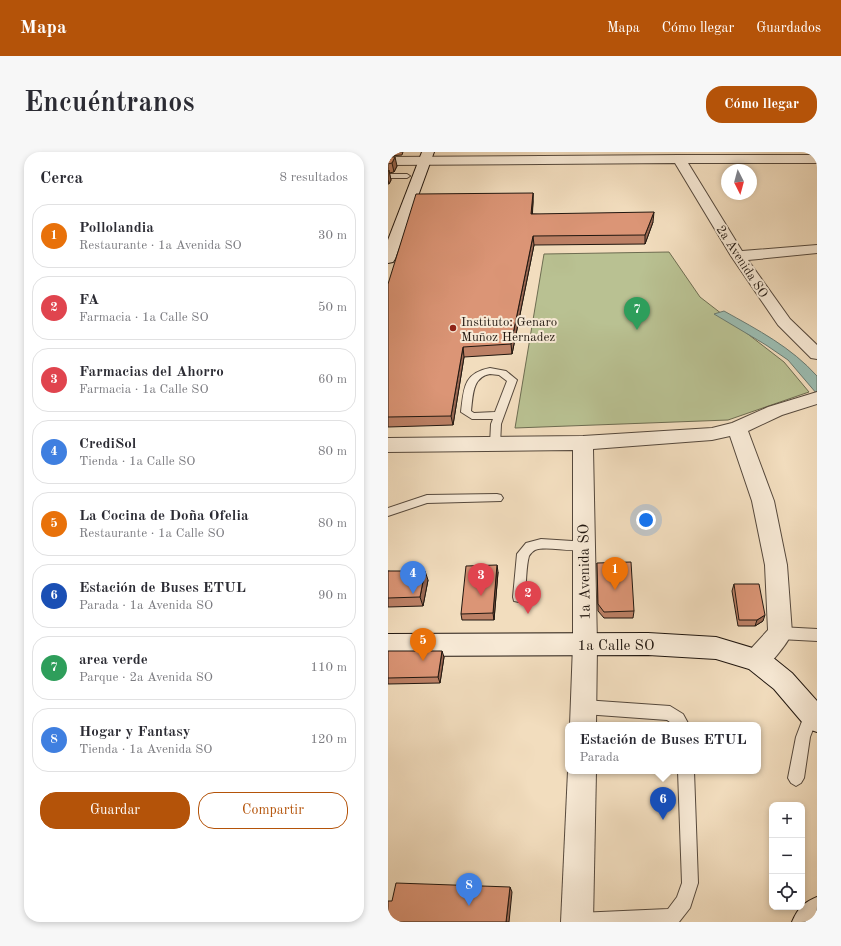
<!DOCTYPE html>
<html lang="es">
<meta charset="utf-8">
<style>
:root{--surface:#fff;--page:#f7f7f7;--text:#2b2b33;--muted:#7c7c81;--line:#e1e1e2;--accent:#b45309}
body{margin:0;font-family:"Old Standard TT",serif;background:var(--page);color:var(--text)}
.controls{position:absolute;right:12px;bottom:12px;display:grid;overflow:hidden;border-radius:8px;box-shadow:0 2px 6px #0003}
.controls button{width:36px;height:36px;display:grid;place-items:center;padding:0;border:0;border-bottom:1px solid var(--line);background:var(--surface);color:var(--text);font:20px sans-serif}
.compass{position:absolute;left:333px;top:12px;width:36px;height:36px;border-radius:50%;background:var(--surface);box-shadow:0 2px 6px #0003;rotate:174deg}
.you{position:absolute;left:258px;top:368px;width:14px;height:14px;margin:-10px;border:3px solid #fff;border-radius:50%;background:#1a73e8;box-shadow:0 0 0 6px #1a73e833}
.badge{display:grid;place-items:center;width:26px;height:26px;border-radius:50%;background:var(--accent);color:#fff;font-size:13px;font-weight:700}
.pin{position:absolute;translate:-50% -33px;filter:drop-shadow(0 1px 2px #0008)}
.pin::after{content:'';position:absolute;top:21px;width:14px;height:12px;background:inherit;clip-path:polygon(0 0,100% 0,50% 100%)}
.popup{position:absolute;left:177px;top:570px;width:196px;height:52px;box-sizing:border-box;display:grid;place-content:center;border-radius:8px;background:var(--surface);filter:drop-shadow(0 1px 3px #0005);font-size:13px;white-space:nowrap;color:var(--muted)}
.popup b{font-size:15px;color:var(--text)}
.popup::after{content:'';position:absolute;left:50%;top:100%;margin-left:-8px;border:8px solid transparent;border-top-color:var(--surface)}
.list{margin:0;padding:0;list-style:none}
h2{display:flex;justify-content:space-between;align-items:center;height:52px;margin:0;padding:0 16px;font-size:17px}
h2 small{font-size:13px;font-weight:400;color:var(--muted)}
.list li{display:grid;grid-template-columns:26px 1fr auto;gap:12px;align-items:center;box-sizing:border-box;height:64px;margin:0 8px 8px;padding:0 8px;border:1px solid var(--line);border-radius:16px}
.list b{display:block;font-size:15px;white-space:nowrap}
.list p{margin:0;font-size:13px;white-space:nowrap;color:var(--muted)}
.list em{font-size:13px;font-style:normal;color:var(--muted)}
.actions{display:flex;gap:8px;padding:12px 16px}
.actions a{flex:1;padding:9px 0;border:1px solid var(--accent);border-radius:16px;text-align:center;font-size:14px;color:var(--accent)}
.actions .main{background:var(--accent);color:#fff}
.icon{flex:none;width:22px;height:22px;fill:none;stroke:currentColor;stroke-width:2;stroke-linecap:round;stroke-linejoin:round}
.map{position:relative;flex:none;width:429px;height:770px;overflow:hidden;border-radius:16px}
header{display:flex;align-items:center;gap:24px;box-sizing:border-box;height:56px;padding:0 20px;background:var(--accent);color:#fff}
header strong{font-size:19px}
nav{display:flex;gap:22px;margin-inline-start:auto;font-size:14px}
.intro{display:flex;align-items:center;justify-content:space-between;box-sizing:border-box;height:96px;padding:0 24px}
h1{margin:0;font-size:28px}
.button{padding:10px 18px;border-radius:16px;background:var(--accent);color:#fff;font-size:14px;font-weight:700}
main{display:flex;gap:24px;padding:0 24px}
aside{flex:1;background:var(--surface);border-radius:16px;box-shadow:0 2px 6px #0003}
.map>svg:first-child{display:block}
</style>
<header>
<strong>Mapa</strong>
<nav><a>Mapa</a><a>Cómo llegar</a><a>Guardados</a></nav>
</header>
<div class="intro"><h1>Encuéntranos</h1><a class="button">Cómo llegar</a></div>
<main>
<aside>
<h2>Cerca<small>8 resultados</small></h2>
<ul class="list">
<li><span class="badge" style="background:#e8710a">1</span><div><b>Pollolandia</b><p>Restaurante · 1a Avenida SO</p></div><em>30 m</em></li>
<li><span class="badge" style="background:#e0444e">2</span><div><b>FA</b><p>Farmacia · 1a Calle SO</p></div><em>50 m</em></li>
<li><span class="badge" style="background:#e0444e">3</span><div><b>Farmacias del Ahorro</b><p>Farmacia · 1a Calle SO</p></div><em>60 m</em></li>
<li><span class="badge" style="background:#3f7fe0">4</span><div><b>CrediSol</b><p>Tienda · 1a Calle SO</p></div><em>80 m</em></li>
<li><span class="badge" style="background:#e8710a">5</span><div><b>La Cocina de Doña Ofelia</b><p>Restaurante · 1a Calle SO</p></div><em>80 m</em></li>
<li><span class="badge" style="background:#1a4fb4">6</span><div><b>Estación de Buses ETUL</b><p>Parada · 1a Avenida SO</p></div><em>90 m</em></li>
<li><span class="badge" style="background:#2e9e5b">7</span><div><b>area verde</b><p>Parque · 2a Avenida SO</p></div><em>110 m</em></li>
<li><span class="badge" style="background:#3f7fe0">8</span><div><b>Hogar y Fantasy</b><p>Tienda · 1a Avenida SO</p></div><em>120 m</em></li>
</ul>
<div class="actions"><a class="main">Guardar</a><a>Compartir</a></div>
</aside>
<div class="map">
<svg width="429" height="770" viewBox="0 0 429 770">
<rect width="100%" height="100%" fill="#f2ddbe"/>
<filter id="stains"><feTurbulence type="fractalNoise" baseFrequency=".005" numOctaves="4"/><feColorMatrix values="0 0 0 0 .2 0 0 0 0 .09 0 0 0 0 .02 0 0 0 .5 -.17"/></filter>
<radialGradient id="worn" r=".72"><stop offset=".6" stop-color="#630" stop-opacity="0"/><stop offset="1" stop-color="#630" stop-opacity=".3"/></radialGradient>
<path fill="#b9c192" stroke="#6d6c51" d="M281,100l31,45 84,65 25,30 -81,28 -213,8 29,-174z"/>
<path fill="#9bbcb1" stroke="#6a7a71" d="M336,159c34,19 67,36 93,65v18l-29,-34 -22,-15 -52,-31z"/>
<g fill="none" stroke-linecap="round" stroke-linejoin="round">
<g stroke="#55483c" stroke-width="2">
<g id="lane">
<path d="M0,22h19l3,2 -3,2h-19z"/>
<path d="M102,216l16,3 11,9 -16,44 -1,21 -1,3h-8l-1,-3 1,-21 2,-5h-21l-11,-7c3,-23 2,-39 29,-44zM102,222l9,1 8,6 -12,31 -21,1 -3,-2c2,-15 1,-34 19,-37z"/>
<path d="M109,342l4,1 2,3 -2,3 -74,2 -39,13v-8l39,-13z"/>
<path d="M153,387l47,3 2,3 -2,3c-16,6 -40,-3 -53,2 -2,1 -5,4 -6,6 -3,10 -3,30 -4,41l-1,4 -5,1 -5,-1 -1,-4 4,-43 9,-11z"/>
<path d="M392,475l37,2v12l-37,-2 -5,-2 -2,-4 2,-4z"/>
<path d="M196,548l86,6 13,8 6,11h-15l-7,-5 -83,-6 -5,-2 -2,-5 2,-5z"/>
<path d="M424,554l5,2v11l-7,18 -6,41 -3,5 -5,3 -5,-3 -3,-5 8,-41 11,-29z"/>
<path d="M290,619h16l4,112 -8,25 -11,14h-110l3,-6 6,-3 90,-4 9,-12 5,-14z"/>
</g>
</g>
<g stroke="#55483c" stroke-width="2">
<g id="street">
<path d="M291,3h138v8h-129l54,88 75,-6v8l-69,7 42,59 27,26v14l-6,-1 -33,-33 -47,-69 -56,-93 -287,2v-8z"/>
<path d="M429,240v12l-35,11 -34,16 26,70 13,64 5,68c-4,9 -24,37 -35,38 -2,0 -6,-2 -9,-3l-4,-8 4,-8 20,-22 -3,-65 -13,-64 -22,-65 -18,4 -119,9 4,196 -1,80h-26l3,-80v-195l-185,2v-14l195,-2 129,-8 20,-5 36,-16z"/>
<path d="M180,619h28l-3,151h-32z"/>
</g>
</g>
<g stroke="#211710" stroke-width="2">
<g id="secondary">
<path d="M34,0h12l-39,107 -2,3 -5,1v-23z"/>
<path d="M260,481l68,4 50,15 26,21 25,28v31l-9,-3 -34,-40 -25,-20 -33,-10 -68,-4 -260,1v-22z"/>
<path d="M429,745v25h-25c6,-14 11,-19 25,-25z"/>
</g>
</g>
<use href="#lane" fill="#f7e9d5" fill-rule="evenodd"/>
<use href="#street" fill="#f7e9d5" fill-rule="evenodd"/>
<use href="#secondary" fill="#f7e9d5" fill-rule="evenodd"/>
</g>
<g fill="#bc8065" stroke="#211710">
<path d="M0,0h15l-1,3 -14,1z"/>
<path d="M0,5l9,9 -3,6 -5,1 2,7 -2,4h-1z"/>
<path d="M145,41v9l-1,12 121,8 -8,22 -111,1 -22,109 -48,3 -11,68 -65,2v-143z"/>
<path d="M209,411l37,48 -1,7h-29l-6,-7z"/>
<path d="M0,419l40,9 -5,26 -35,1z"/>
<path d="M110,420l-4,48h-32l-1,-6z"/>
<path d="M346,432l29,37 -8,5h-17l-6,-35z"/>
<path d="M0,501l56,4 -4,26 -52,1z"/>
</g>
<g fill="#996853" stroke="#211710">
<path d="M7,5l2,9 -3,6 -2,-9z"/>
<path d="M1,18l2,10 -2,4 -1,-4v-8z"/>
<path d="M145,41v9l-1,21 -1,-9z"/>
<path d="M266,60l-1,10 -8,22v-9z"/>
<path d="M145,84l1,9 -22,109 -1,-10z"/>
<path d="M75,195l1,10 -11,68 -2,-9z"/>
<path d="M109,413l1,7 -4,48 -1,-7z"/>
<path d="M37,419l3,9 -5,26 -3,-9z"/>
<path d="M377,463l-2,6 -8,5 2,-6z"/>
<path d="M54,499l2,6 -4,26 -2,-6z"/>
<path d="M122,735l2,5 -3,30h-3z"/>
</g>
<g fill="#db9576" stroke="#211710">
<path d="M0,5h7l-3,6 -4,1z"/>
<path d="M145,41l-2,21 123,-2 -9,23 -112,1 -22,108 -48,3 -12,69 -63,1v-133l28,-90z"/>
<path d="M243,410l3,49 -30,1 -6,-8 -1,-41z"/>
<path d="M109,413l-4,48 -32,1 5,-48z"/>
<path d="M0,419h37l-5,26 -32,1z"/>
<path d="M346,432h25l6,31 -8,5h-18z"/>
<path d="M0,499h54l-4,26 -50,1z"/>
<path d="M8,731l114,4 -4,35h-118v-21h4z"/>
</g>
<circle fill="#8f2418" stroke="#f7e9d5" stroke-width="1.5" cx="65" cy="176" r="4"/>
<g text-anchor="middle" stroke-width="4" stroke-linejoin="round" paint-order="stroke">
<g font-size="13" fill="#211710" stroke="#f7e9d5">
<text transform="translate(355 109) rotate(57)" y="5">2a Avenida SO</text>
</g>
<g font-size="13" fill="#211710" stroke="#f7e9d5" text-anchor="start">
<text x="73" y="174">Instituto: Genaro<tspan x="73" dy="15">Muñoz Hernadez</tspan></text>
</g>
<g font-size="15" fill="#211710" stroke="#f7e9d5">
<text transform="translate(196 420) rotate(-91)" y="5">1a Avenida SO</text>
<text x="228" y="498">1a Calle SO</text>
</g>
</g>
<rect width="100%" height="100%" filter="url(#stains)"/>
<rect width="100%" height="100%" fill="url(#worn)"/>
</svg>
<div class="controls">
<button>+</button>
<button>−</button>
<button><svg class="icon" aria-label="locate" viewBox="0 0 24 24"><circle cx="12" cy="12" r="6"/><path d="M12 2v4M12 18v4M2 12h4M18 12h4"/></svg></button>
</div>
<svg class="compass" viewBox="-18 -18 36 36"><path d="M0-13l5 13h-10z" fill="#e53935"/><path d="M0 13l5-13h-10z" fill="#7c7c81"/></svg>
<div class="you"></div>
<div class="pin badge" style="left:227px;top:438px;background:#e8710a">1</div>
<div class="pin badge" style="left:140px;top:462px;background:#e0444e">2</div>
<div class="pin badge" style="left:93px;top:444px;background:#e0444e">3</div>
<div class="pin badge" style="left:25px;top:442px;background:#3f7fe0">4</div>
<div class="pin badge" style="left:35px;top:509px;background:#e8710a">5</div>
<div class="pin badge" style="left:275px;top:668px;background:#1a4fb4">6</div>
<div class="popup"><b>Estación de Buses ETUL</b>Parada</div>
<div class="pin badge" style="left:249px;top:178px;background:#2e9e5b">7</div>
<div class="pin badge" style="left:81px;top:754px;background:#3f7fe0">8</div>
</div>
</main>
